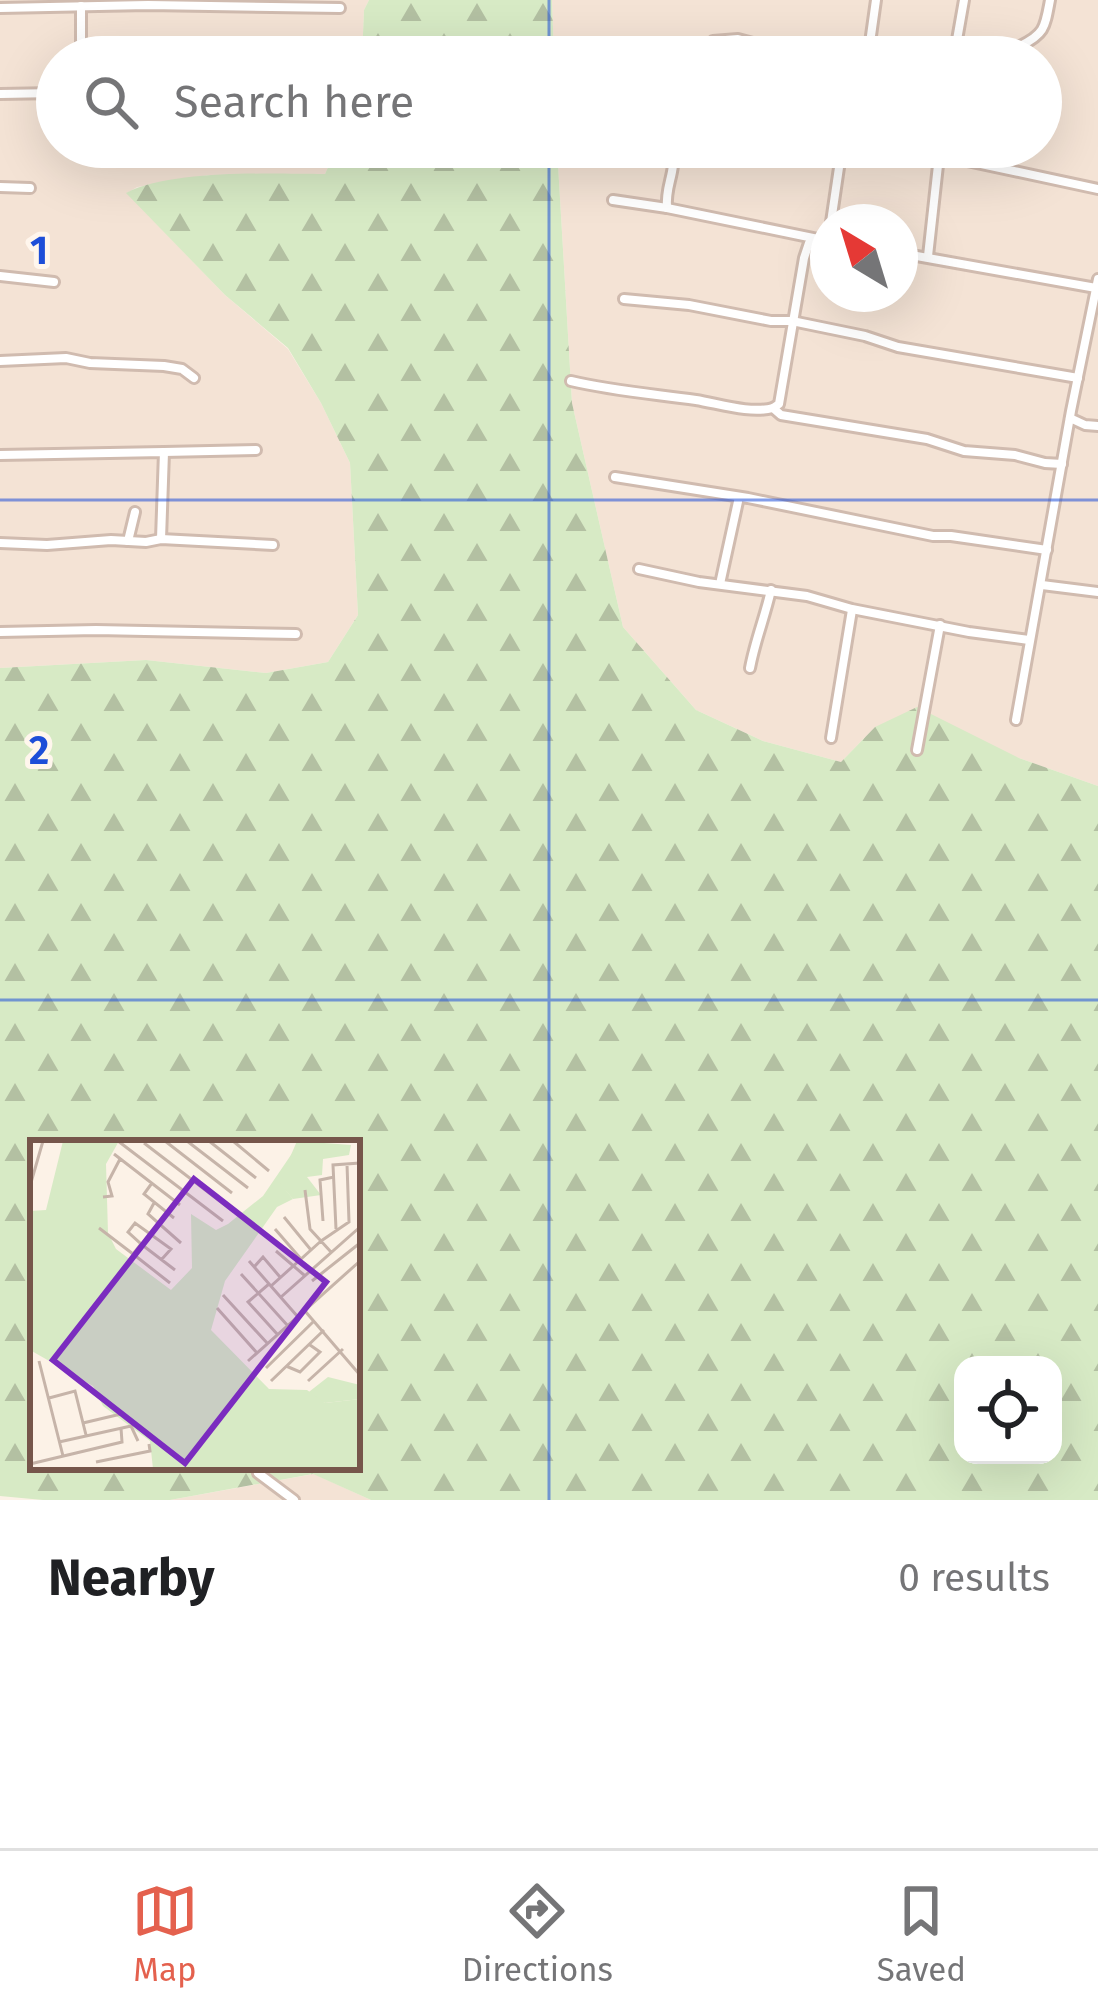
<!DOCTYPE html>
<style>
:root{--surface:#fff;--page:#f2f2f2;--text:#202124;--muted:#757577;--line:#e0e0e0;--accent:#e4614e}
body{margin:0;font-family:"Fira Sans",sans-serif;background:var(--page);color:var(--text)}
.controls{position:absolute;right:36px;bottom:36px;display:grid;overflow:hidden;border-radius:24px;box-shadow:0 12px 48px #0002}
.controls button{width:108px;height:108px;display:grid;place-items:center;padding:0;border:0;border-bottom:3px solid var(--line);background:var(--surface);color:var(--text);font:60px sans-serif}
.compass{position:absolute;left:810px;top:204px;width:108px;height:108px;border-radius:50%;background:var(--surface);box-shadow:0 12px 48px #0002;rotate:322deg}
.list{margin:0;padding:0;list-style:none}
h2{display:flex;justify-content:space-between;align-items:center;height:156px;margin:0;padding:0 48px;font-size:51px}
h2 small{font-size:39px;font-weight:400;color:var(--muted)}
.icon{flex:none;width:66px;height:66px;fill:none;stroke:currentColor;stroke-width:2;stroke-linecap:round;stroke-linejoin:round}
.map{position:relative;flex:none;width:1098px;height:1500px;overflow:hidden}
.search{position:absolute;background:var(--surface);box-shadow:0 12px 48px #0002;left:36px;right:36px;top:36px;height:132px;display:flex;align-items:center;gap:30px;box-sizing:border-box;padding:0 42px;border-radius:66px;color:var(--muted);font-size:45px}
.sheet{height:348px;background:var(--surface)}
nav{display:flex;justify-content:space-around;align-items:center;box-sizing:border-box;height:168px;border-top:3px solid var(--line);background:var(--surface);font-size:33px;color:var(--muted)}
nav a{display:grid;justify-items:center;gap:6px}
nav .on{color:var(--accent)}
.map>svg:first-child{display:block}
</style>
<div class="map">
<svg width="1098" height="1500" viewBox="0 0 1098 1500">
<defs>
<pattern id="forest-firs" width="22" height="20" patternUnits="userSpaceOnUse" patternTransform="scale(3)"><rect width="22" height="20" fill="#d7eac5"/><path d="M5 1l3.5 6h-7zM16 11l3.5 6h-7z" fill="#b3c0a2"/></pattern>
</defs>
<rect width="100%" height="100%" fill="#fcf2e7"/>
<g fill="#f4e3d5" fill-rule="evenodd">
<path d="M0,0h369l-5,10 -2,47h-305v90h280l-12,27 -117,1 -71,12 -10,6 98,102 63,54 33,54 29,60 8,152 -30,47 -62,11 -120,-13 -146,8z"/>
<path d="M552,0h546v786l-79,-28 -144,-31 -34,35 -78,-21 -67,-31 -73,-83 -51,-224 -15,-256h484v-90h-487zM828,222h72v72h-72z"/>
<path d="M314,1474l57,26h-201z"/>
</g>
<g fill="url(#forest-firs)" fill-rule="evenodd">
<path d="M369,0h183l2,57h-192l2,-47z"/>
<path d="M337,147h220l15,256 51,224 73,83 67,31 78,21 34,-35 42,-20 102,51 79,28v714h-727l-58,-26 -143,26h-127l-43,-4v-828l146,-8 120,13 62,-11 30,-47 -8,-152 -29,-60 -33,-55 -63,-53 -99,-102c48,-24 144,-19 199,-19zM33,1143h324v324h-324zM963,1365h90v90h-90z"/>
</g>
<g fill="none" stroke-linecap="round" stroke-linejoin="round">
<g stroke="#d0bbaf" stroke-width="14">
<g id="minor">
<path d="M81,6v51"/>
<path d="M0,8l148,-3 192,3"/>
<path d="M713,41l25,-2 49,13 13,1 28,-7 20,9 44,-11 63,6"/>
<path d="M1020,46c25,-12 25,-19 30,-46"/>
<path d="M868,57l8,-57"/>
<path d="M954,57l10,-57"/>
<path d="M0,94l57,-1"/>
<path d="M785,147l46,5 5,-3 5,5"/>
<path d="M939,155l159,34"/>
<path d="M0,187l30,1"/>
<path d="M613,200l54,8 161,33"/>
<path d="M667,208c-2,-25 10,-34 5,-61"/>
<path d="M831,222l10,-68 8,-7"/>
<path d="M813,239l-4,4 -5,15 -25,146 -6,4 8,7 146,24 37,12 51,4 30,8 17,1"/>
<path d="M900,253l196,35"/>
<path d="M928,256l12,-109"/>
<path d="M0,276l54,6"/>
<path d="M624,299l65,6 82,16h21l73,15 33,11 180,31"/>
<path d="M0,361l66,-3 24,5 74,3 18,3 12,9"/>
<path d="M571,381c42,10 83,13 125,19 24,4 54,14 77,8"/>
<path d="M1070,418l15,7 13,1"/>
<path d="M164,452l92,-2"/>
<path d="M0,455l164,-3 -3,87"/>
<path d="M615,477l133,21 185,38h18l96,14"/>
<path d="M128,541l7,-29"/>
<path d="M0,543l47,2 64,-5 35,2 15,-3 112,6"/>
<path d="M639,569l60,13 108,14 45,13 117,23 60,8"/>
<path d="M720,584l19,-87"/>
<path d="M1042,585l56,7"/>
<path d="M0,632l96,-2 200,4"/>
<path d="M750,668c5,-27 15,-51 21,-78"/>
<path d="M1016,720l55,-309 27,-132"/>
<path d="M831,738l21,-128"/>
<path d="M917,750l23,-125"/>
<path d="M258,1473l36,27"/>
</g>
</g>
<use href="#minor" stroke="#fff" stroke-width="8"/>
</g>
<path fill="none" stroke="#1d4ed8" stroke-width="3" stroke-opacity="0.55" d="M549,0v57M549,147v1353M0,500h1098M0,1000h1098"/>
<g transform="translate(30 1140)">
<rect width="330" height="330" fill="#fcf2e7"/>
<path d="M267,1l54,4 -2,10 -26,4 -1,16 -15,2 14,18 -28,4 -14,-16zM298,237l32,8v14l-35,4 -20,-8z" fill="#d7eac5"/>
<path d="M33,1h56l-13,23 2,69 8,16 55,41 21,-22 -1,-54 25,16 12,-6 35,-28 30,-44 -13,31 13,16 -16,8 -52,74 -14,49 58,59 38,1 18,13 35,-4v70h-207l-3,-28 -47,-35 -10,-20 -63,-36v-139l16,-1z" fill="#d7eac5"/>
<path fill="none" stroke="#c6b4a9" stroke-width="3" d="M88,1l105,80M135,1l67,52M157,1l61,47M179,1l47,37M203,1l36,30M114,3l90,69M84,14l66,51M122,43l-8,11 30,24M0,46l13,-45M275,50l5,39 11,12 28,-19 -2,-58M73,57l9,-1 -4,-14 12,-23M124,63l-6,11 33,29M254,77l27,33M293,81l-3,-41 14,-3M69,88l34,26M245,89l26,30M306,89l-3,-64 27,-2M111,104l34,26M246,111l28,24M132,119l9,-10 -36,-26 -7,9 13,12 -8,10 37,29M219,121l49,56M225,126l8,-9 17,20M211,134l47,52M282,141l48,-38M239,144l-21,18 30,33M241,146l50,-45 10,11M193,155l45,49M251,157l79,-70M187,168l40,45M275,171l55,64M9,221l24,95M218,221l112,-100M256,226l14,6 20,-20 -10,-7M236,228l48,-47M241,241l53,-51M278,241l35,-32M19,258l26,-7 11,44M53,283l38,-9M29,302l72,-16 7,15M66,322l54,-11 -1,-7M0,324l92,-22 -1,-14"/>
<path fill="#7b2cbf" fill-opacity="0.15" stroke="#7b2cbf" stroke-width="6" d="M164,39l132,103 -141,181 -132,-103z"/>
<rect width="330" height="330" fill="none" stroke="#76564b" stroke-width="6"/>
</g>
<g font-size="39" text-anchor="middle" font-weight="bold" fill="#1d4ed8" stroke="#fff6ed" stroke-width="10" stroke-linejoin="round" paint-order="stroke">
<text x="39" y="264">1</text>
<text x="39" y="764">2</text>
</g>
</svg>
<div class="controls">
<button><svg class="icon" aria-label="locate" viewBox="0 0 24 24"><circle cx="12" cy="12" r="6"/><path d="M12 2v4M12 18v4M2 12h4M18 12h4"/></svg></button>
</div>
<svg class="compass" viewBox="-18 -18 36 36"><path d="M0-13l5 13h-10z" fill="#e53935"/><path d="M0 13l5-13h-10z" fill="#757577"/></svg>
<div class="search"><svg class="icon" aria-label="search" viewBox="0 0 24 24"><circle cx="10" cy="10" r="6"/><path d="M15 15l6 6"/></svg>Search here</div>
</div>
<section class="sheet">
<h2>Nearby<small>0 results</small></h2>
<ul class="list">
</ul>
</section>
<nav>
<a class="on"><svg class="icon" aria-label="map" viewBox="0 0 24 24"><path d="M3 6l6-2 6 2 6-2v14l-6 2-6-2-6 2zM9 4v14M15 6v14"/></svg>Map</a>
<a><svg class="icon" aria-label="directions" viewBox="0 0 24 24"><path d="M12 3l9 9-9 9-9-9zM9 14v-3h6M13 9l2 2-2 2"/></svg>Directions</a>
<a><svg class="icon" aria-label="saved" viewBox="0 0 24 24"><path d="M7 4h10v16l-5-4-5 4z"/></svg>Saved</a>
</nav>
